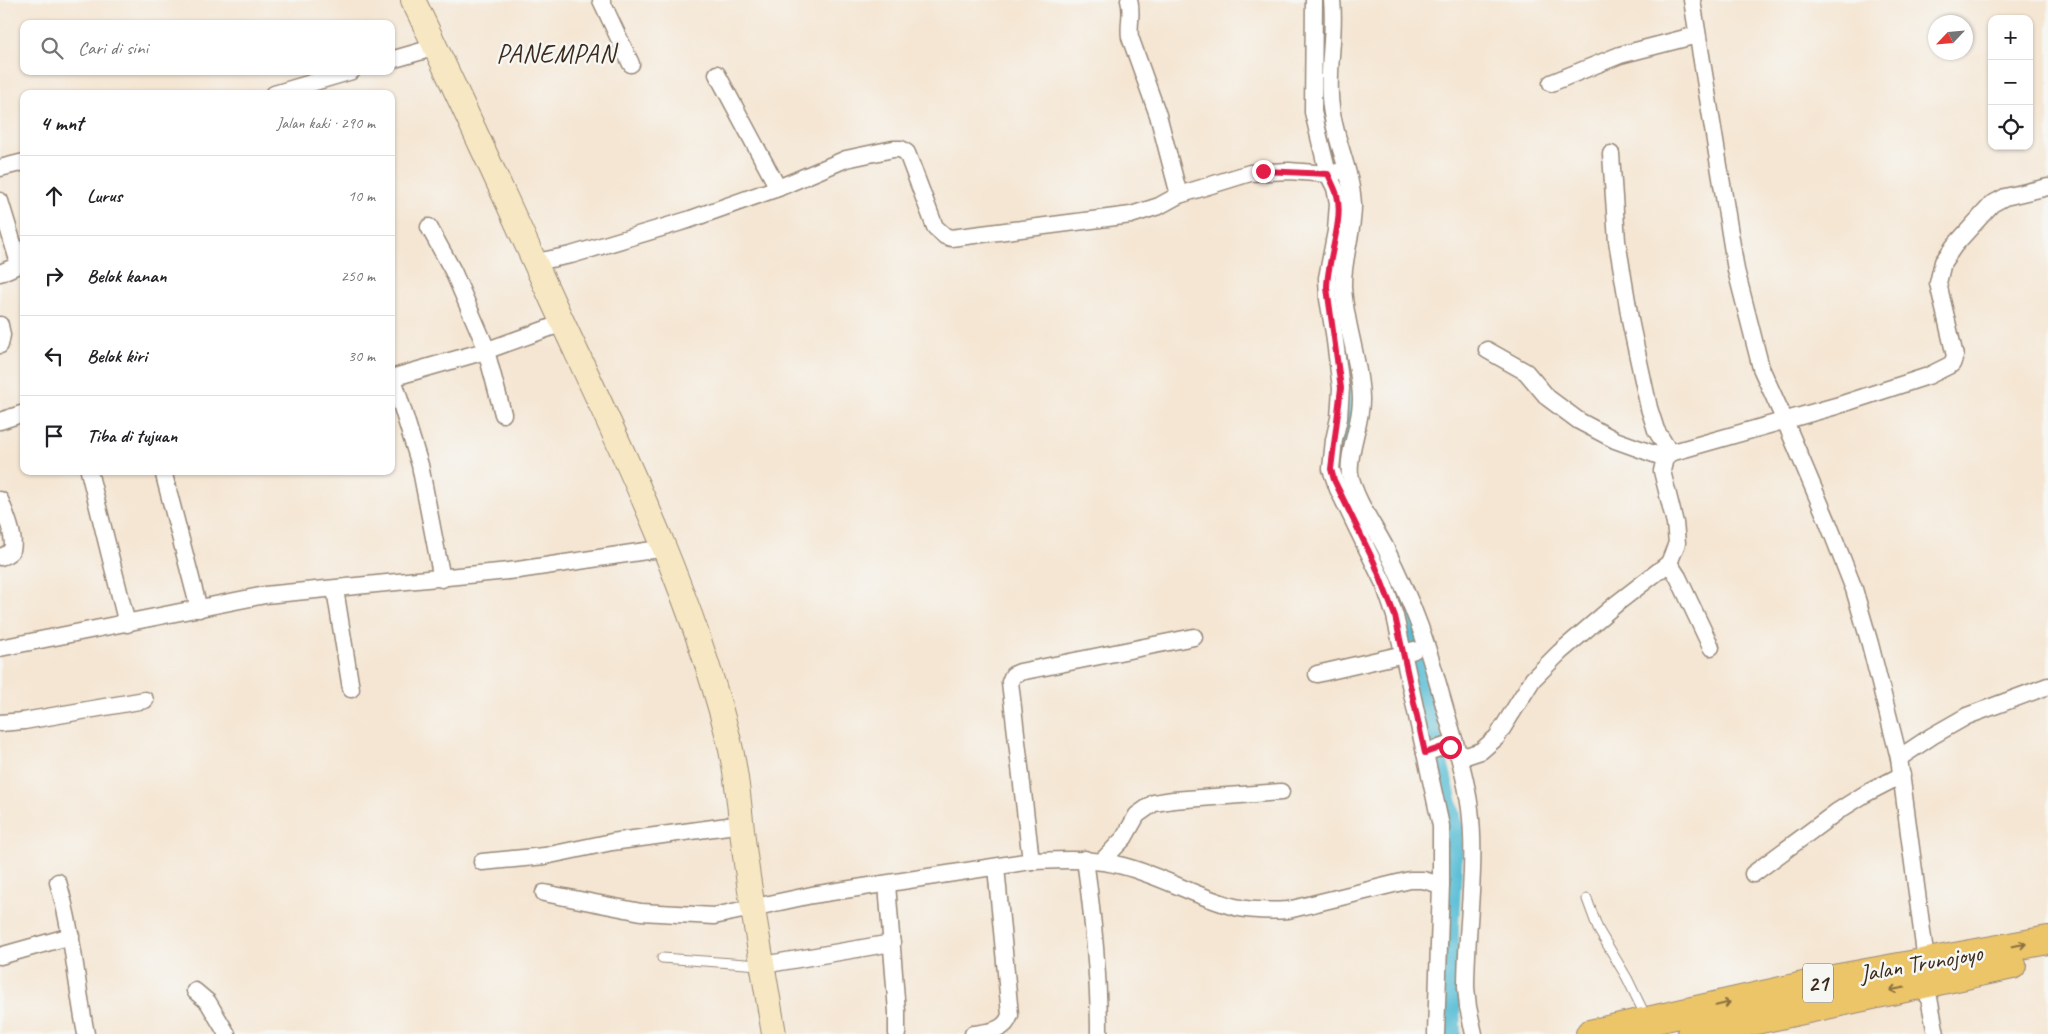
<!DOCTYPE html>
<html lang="id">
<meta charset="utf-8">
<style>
:root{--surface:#fff;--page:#f6f6f6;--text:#202124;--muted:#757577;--line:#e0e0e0}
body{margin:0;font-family:Caveat,sans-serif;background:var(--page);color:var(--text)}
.controls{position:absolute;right:15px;top:15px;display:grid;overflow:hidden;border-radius:10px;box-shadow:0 1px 4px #0004}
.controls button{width:45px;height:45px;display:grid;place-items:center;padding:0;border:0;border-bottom:1px solid var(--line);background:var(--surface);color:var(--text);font:25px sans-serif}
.compass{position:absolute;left:1928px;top:15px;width:45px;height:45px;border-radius:50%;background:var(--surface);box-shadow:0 1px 4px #0004;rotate:244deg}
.stop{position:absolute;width:15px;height:15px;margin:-11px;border:4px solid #e11d48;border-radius:50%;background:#fff}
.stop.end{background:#e11d48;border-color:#fff;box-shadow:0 1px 5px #0008}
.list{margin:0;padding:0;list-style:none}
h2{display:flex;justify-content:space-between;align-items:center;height:65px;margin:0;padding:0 20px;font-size:21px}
h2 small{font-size:16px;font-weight:400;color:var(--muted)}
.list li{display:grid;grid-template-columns:32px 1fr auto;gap:15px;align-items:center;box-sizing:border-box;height:80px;padding:0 20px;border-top:1px solid var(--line)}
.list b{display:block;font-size:19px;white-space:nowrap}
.list em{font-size:16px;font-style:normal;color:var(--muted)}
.icon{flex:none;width:28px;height:28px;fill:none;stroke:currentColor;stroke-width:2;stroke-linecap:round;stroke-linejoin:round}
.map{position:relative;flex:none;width:2048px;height:1034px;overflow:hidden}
.search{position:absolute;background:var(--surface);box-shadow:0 1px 4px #0004;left:20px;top:20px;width:375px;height:55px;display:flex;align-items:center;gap:12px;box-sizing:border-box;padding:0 18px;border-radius:10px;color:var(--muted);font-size:19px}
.panel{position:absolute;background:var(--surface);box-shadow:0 1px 4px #0004;left:20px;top:90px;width:375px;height:385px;border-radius:10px}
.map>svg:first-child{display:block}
</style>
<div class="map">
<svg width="2048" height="1034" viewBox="0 0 2048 1034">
<rect width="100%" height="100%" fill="#f6f6f2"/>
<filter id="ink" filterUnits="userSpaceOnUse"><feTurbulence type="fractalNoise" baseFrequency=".02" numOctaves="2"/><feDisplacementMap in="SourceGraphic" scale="10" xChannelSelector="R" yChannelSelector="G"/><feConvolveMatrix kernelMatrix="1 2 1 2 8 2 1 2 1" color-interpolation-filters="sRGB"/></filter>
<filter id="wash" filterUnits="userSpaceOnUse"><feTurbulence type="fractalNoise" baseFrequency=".0096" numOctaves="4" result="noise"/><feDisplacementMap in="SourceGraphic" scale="20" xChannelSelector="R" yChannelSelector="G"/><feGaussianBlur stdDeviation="1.12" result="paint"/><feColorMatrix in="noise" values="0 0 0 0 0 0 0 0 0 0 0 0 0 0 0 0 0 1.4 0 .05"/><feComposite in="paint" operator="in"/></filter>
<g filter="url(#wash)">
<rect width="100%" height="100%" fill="#f5e6d3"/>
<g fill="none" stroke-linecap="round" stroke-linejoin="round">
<g stroke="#58bed6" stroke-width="18">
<path d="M1344,389l5,30 -10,34 2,28 6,11"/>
<path d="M1391,588l13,28 51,212 -5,99 2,107"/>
</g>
</g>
</g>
<g filter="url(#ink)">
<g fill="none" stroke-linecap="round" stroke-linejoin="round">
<g stroke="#988878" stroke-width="11">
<g id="lane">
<path d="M1587,899l11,30 29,49 20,41"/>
<path d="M662,958l98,7"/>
</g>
</g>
<g stroke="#988878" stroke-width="19">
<g id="street">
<path d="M601,0l30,64"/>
<path d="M1129,0c4,14 -1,23 1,37l28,78 21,80"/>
<path d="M1314,0l-1,112 15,62 7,14 3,15 -2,28 -9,47 1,21 6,34 7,55 -2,30 -5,22 -3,29 7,20 46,95 11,32 46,210v59l-5,149"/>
<path d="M1332,0c4,36 -6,71 -1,107 4,34 21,65 22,99 0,28 -11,54 -10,81 2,38 17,74 18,111 1,24 -14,55 -11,76 5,26 23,50 35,73 13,26 25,53 35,80 11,30 19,61 28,92 9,30 18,59 22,90 7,59 -4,119 -4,178l2,20 6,27"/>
<path d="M1692,0l44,270 25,98 24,53 42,99 27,69 16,55 29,114 27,203"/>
<path d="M391,60l45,-13"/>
<path d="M717,74l61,114"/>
<path d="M1551,83l69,-28 77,-20"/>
<path d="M274,94l78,-23"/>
<path d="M1611,154l6,87 14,84 18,83 7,22 14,23"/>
<path d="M0,168l24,-6"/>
<path d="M0,201l18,59 -4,7 -14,6"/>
<path d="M429,227l24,44 31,72 19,71"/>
<path d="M536,262l35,-7 117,-35 90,-32 68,-29 47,-10h8l6,4 28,74 10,9 6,2 180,-23 28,-9 20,-11 71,-22 39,-2 39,3 9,-2"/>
<path d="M0,325l2,10 -2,10"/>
<path d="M1487,350l39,22 22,26 31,23 36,19 50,18"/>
<path d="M391,378l94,-27 78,-28"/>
<path d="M393,378l27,87 22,114"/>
<path d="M0,421l24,-8"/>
<path d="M89,471l38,153"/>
<path d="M163,471l36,138"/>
<path d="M0,500c4,10 18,43 11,51 -3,3 -7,5 -11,6"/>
<path d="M1669,563l9,14 33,70"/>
<path d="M335,589l16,100"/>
<path d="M0,648l265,-53 253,-25 148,-22"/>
<path d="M1317,674l87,-20 10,-4"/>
<path d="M0,723l24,-2 121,-21"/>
<path d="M1425,753l20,-7 21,10 15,-5 16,-14 36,-58 27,-27 56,-48 53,-41 8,-20 -2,-20 -13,-52 3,-13 5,-5 166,-47 92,-30 24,-12 3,-8 -17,-73 5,-21 11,-16 38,-42 13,-7 43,-10"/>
<path d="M1899,758l33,-22 35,-20 81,-30"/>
<path d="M1085,859c8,58 14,117 14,175"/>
<path d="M1031,861c32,-1 62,-3 92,5 39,10 73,31 112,41 17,4 36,4 53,3l122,-30h13l18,5"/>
<path d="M1102,861l22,-23 13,-23 17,-12 19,-3 108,-8"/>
<path d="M482,862l63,-6 67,-14 130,-18"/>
<path d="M1753,874l85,-63 27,-17 37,-19"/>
<path d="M58,882c15,50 18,101 28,152"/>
<path d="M887,884l10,128v22"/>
<path d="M544,893l97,19 73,4 98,-21 219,-34 -21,-179 3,-7 7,-3 174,-35"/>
<path d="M0,956l71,-20"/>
<path d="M763,965l129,-22"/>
<path d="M1926,983l10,51"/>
<path d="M195,991l13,11 19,32"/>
<path d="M973,1034c14,-2 32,-2 37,-19l-14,-148"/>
</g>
</g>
<g stroke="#988878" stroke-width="26">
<path id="secondary" d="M413,0c48,100 94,201 140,302 65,140 135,280 174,431 12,45 13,91 20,137 8,55 18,109 27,164"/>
</g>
<g stroke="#988878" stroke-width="30">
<g id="highway">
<path d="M1590,1034l249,-56 209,-38"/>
<path d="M1691,1034l321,-69"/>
</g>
</g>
<use href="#lane" stroke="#fff" stroke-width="9"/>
<use href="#street" stroke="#fff" stroke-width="16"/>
<use href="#secondary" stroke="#f7e8c3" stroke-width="24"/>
<use href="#highway" stroke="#ecc569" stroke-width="28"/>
</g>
<defs><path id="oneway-shaft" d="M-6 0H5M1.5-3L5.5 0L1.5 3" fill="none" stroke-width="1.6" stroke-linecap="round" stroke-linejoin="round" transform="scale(1.25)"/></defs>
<g stroke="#8b7040">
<use href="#oneway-shaft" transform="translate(2019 945) rotate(-10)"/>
<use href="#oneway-shaft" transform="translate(1897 989) rotate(168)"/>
<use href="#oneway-shaft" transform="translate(1723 1004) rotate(-13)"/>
</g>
</g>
<g fill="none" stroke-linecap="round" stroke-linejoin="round" filter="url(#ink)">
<path stroke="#e11d48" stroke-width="6" d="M1263,171l65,3c3,7 7,14 9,21 7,26 -10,65 -10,93l14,100 -10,81 3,11 40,82 21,54 30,137 20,-7 5,1"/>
</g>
<g text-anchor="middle" stroke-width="5" stroke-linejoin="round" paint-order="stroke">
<rect fill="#f6f6f2" stroke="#73675e" stroke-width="1" x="1803" y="963.5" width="30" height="39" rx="4"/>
<g font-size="22" font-weight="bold" fill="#3b2a1e">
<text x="1818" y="991">21</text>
</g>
<g font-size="24" fill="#3b2a1e" stroke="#f6f6f2">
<text transform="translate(1921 963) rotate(-10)" y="8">Jalan Trunojoyo</text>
</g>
<g font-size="26" letter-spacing="1" fill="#3b2a1e" stroke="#f6f6f2">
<text x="556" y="62">PANEMPAN</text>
</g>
</g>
</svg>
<div class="controls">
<button>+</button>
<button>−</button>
<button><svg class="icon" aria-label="locate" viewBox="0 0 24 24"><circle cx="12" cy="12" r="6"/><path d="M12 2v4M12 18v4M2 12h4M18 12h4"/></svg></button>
</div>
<svg class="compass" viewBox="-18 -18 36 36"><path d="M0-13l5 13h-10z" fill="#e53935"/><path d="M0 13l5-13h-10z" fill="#757577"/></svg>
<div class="stop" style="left:1450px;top:747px"></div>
<div class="stop end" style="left:1263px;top:171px"></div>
<div class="search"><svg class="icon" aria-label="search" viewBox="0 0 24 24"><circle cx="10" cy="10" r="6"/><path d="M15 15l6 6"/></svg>Cari di sini</div>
<section class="panel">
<h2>4 mnt<small>Jalan kaki · 290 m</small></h2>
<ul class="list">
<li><svg class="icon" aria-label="ahead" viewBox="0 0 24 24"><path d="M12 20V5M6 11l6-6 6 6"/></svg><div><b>Lurus</b></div><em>10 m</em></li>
<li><svg class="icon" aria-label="right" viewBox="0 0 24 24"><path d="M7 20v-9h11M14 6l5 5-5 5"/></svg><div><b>Belok kanan</b></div><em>250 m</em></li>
<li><svg class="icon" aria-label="left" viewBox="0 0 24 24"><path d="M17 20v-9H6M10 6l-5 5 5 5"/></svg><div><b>Belok kiri</b></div><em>30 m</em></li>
<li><svg class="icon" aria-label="arrive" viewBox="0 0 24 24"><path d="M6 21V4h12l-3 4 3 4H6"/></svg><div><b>Tiba di tujuan</b></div></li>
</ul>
</section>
</div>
